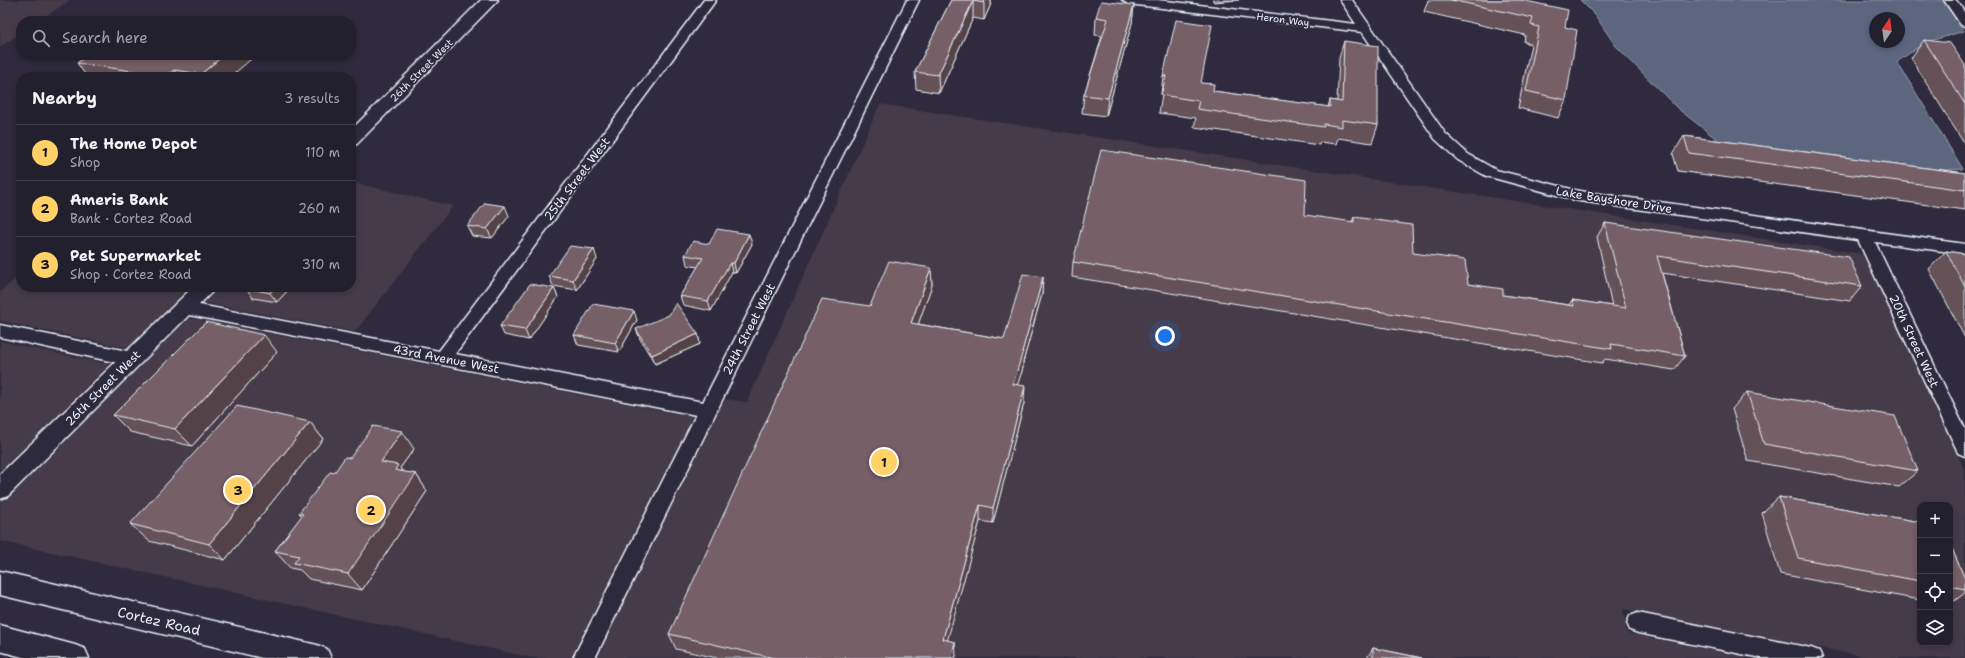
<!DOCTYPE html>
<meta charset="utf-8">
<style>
:root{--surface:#23202e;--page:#2f2d3a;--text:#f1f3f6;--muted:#a3a3aa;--line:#403e4a;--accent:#ffd166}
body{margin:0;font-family:"Shantell Sans",sans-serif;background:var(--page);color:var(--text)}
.controls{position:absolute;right:12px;bottom:12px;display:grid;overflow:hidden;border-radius:8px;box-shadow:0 2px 6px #0003}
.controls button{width:36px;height:36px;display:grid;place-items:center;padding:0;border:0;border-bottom:1px solid var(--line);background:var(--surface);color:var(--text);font:20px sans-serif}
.compass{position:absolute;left:1869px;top:12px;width:36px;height:36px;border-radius:50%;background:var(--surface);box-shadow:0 2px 6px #0003;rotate:13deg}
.you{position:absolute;left:1165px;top:336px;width:14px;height:14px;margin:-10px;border:3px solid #fff;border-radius:50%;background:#1a73e8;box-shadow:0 0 0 6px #1a73e833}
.badge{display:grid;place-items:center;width:26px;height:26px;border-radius:50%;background:var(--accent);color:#111;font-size:13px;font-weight:700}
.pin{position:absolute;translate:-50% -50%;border:2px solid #fff;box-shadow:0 1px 4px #0006}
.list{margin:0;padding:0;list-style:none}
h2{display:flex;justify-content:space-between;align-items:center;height:52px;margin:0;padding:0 16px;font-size:17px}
h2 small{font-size:13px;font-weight:400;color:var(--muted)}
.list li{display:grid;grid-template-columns:26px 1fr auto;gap:12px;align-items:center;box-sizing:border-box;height:56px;padding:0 16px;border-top:1px solid var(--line)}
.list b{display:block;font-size:15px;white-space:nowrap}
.list p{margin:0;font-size:13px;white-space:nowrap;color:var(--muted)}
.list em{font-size:13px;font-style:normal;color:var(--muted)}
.icon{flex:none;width:22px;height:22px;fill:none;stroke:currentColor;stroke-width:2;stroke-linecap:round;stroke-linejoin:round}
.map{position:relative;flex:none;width:1965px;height:658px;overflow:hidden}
.search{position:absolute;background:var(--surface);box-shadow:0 2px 6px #0003;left:16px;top:16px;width:340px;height:44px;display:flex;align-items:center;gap:10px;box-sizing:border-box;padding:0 14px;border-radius:16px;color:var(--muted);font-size:15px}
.panel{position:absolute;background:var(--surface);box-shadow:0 2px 6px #0003;left:16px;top:72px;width:340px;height:220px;border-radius:16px}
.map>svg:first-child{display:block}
</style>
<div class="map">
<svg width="1965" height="658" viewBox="0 0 1965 658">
<rect width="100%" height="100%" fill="#2f2a3d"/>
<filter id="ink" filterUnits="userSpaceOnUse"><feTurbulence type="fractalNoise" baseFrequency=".025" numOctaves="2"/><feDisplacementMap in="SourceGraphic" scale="8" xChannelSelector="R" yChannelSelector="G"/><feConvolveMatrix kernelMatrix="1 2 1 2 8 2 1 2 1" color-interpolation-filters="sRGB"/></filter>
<g filter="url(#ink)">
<g fill="#443a49" fill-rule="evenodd">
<path d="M0,0h70l-31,21h-18v12l-21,14z"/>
<path d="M880,104l984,150 101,217v187h-93l-249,-49 4,24 124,25h-1155l128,-259 23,3zM1920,505h30v138h-30z"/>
<path d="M351,182l102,24 -98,126 -155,-30 15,-15h136z"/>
<path d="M21,274v13h174l-63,62 -132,-28v-29z"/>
<path d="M185,317l509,100 -123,241h-38l-533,-117v-40z"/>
<path d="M0,341l116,25 -116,112z"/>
</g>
<path fill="#5c667f" stroke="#949eaf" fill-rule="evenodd" d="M1580,0h362l22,31 -40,12 -27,19 66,107 -98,6 -128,-20 -60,-47 -62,-63 -20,-30zM1875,18h24v24h-24z"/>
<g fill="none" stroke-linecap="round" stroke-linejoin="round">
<g stroke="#e8f1f8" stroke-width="3">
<g id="minor">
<path d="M704,0h12l-261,354 248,48 204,-402h12l-324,658h-22l123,-243 -512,-101 -6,-2 -2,-4 2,-4 6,-2 255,49z"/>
<path d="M1122,0h36l198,24 -16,-24h12l93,133 23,21 28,16 83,21 386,53v10l-90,-12 90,187v27l-7,-3 -2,-5 -98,-208 -279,-39 -93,-25 -28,-16 -23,-21 -73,-107 -234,-28z"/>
<path d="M1944,0h12l9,13v13l-4,-1z"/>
<path d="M0,325l132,27 6,2 3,5 -3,5 -6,2 -132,-29z"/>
<path d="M1638,613l173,35 8,3 3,7h-61l-123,-25 -8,-3 -3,-7 3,-7z"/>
</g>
</g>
<g stroke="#e8f1f8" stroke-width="3">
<g id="tertiary">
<path d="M481,0h17l-141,144 -6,2v-16z"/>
<path d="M193,287h22l-3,5 -204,204 -8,3v-25z"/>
</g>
</g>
<g stroke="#e8f1f8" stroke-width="3">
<g id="secondary">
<path d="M0,571l317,74 10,4 4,9h-69l-262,-63z"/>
<path d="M0,625l75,20 10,4 4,9h-63l-26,-7z"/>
</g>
</g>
<use href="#minor" fill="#2f2a3d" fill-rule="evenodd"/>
<use href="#tertiary" fill="#2f2a3d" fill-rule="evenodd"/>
<use href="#secondary" fill="#2f2a3d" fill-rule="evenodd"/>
</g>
<g fill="#655158" stroke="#e8f1f8">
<path d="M951,0h40v4l-7,16 -11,-2 -34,75 -23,-4 -1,-17z"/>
<path d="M1212,0h27l-25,2z"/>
<path d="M1428,0h93l44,27 1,73 -8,18 -40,-10 13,-64 -7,-2 1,-7 -101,-23z"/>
<path d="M1134,5l-2,18 -26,93 -24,-3 2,-18 18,-59 -7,-1 1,-18z"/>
<path d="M1924,40l41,25v80l-54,-87z"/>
<path d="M1344,41l34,84 -6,18 -34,-5 -2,6 -16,-2 -1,3 -125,-18 2,-9 -37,-5 3,-19h-1l2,-18 38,7 12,8 115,16 2,-7 7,1 2,-43z"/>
<path d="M89,55l141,22h-143l-10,-14z"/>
<path d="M1684,136l281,37v37l-287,-39 -5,-17z"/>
<path d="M509,216l-17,22 -20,-2 -5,-10z"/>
<path d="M1354,217l59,36 55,31 35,11 66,10 3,-5 40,6 -15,-69 8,-14 257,63 -12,15 -188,-28 23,83 -11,14 -69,-11 -3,4 -530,-86 1,-15 279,-40z"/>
<path d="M752,244l-16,29 -4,-1 -21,39 -28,-6 -3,-9 18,-29 -11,-2 -2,-10z"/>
<path d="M1946,251l19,3v84l-36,-69z"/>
<path d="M597,259l-20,31 -24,-4 -4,-10z"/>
<path d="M931,268l1,17 -14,39 86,15 39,-62 -1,17 -19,68v6l-6,17 7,18 -31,120 -13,-2 -33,119 9,16 -1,2h-238l-41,-9 -7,-15 201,-328z"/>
<path d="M247,287h44l-14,15 -24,-4 -7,-10z"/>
<path d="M554,288l4,9 -29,43 -25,-5 -4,-9z"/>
<path d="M637,320l-18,32 -41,-7 -4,-10z"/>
<path d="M636,329l62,5 2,10 -45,20 -15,-25z"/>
<path d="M277,352l-85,94 -62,-14 -17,-17z"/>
<path d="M1747,392l171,79 -19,16 -151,-26 -16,-52z"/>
<path d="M310,422l13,17 -98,121 -76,-19 -19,-17z"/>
<path d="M414,449l-14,19 3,4 13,2 11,17 -65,99 -53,-11 -9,-9 -10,-2 -15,-17 27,-35 -3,-3 35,-40 16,-15z"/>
<path d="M1779,497l141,25v78l-140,-26 -18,-61z"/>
<path d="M1950,544l15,35v14l-15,11z"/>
<path d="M1373,648l49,10h-55z"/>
</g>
<g fill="#534247" stroke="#e8f1f8">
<path d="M985,0h6v4l-7,16v-17z"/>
<path d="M973,1v17l-34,75 -1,-18z"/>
<path d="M1134,5l-2,18 -26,93 2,-18z"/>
<path d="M224,55h32l-26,22h-27l-2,-3z"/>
<path d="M174,70l5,7h-13v-1z"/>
<path d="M505,206l4,10 -17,22 -5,-9z"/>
<path d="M749,234l3,10 -16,29 -2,-10z"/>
<path d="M594,249l3,10 -20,31 -4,-10z"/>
<path d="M730,263l2,9 -21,39 -3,-10z"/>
<path d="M931,268l1,17 -19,54 -2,-16z"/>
<path d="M1043,277l-1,17 -19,68v6l-11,33 1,-17z"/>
<path d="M276,287h15l-14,15 -7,-9z"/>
<path d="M554,288l4,9 -29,43 -4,-10z"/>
<path d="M634,311l3,9 -18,32 -4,-9z"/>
<path d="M698,334l2,10 -45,20 -3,-9z"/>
<path d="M264,335l13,17 -85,94 -17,-17z"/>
<path d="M1025,386l-1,17 -31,120v-15z"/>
<path d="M310,422l13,17 -98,121 -16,-16z"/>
<path d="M402,431l12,18 -14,19 10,14 6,-8 11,17 -65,99 -14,-16 33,-112z"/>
<path d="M980,505v16l-36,132 -1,-14z"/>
<path d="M955,642l1,14 -1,2h-4z"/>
</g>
<g fill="#765e66" stroke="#e8f1f8">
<path d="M951,0h34l-1,3 -11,-2 -35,74 -23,-3z"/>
<path d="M1451,0h70l47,10 -3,17 12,3 -11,70 -40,-9 13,-64 -8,-2 2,-7z"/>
<path d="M1101,1l33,4 -26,93 -24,-3 24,-76 -12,-2z"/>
<path d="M1176,20l36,5 -11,58 13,1 -1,7 117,16v-7l12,2 2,-61 34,5v79l-36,-5v7l-18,-3v3l-127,-18 2,-8 -38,-6 5,-19h-3z"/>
<path d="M1924,40l26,3 15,22v39z"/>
<path d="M89,55h135l-23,19 -27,-4 -8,6 -89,-13z"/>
<path d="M1684,136l281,37v17l-276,-37z"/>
<path d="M1101,150l205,30 -1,35 49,7v-5l58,8 1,28 52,7 3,24 35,5v6l71,11 -2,-6 54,8 -21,-85 244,34 13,29 -205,-30 28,100 -74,-12 1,5 -539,-87z"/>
<path d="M485,203l20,3 -18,23 -20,-3z"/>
<path d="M717,229l32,5 -15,29h-4l-22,38 -28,-5 23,-38 -18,-3 8,-14 16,3z"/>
<path d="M570,246l24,3 -21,31 -24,-4z"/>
<path d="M1946,251l19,3v33z"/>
<path d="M889,261l42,7 -20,55 93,16 19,-65 20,3 -21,75 1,-1 -10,33 12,2 -32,122 -13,-3 -37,134 12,3 -4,16h-177l-105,-24 153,-335 48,7z"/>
<path d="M530,284l24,4 -29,42 -25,-4z"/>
<path d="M247,287h29l-6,6 -24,-5z"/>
<path d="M676,303l22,31 -46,21 -16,-26 33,-14z"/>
<path d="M593,304l41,7 -19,32 -41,-8z"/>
<path d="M206,322l58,13 -89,94 -62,-14z"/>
<path d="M1747,392l148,24 23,55 -154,-27z"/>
<path d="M237,406l73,16 -101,122 -79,-20z"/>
<path d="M373,426l29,5 -21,31 17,3 -3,5 21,4 -68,100 -54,-11 5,-7 -24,-5 28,-37 -4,-1 31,-41 4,1 11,-16 5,1z"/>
<path d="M1779,497l141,25v59l-122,-23z"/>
<path d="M1950,544l15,35v10l-15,-3z"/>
<path d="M1373,648l49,10h-49z"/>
</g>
</g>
<g text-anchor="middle" stroke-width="3.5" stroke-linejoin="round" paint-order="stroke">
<g font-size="10" fill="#e8f1f8" stroke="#2f2a3d">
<text transform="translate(1283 19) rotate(7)" y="4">Heron Way</text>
<text transform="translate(421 70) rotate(-45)" y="4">26th Street West</text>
</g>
<g font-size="12" fill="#e8f1f8" stroke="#2f2a3d">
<text transform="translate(577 179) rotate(-53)" y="4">25th Street West</text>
<text transform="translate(1614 200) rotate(9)" y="4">Lake Bayshore Drive</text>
<text transform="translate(749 329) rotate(-63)" y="4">24th Street West</text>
<text transform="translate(1914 341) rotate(65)" y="4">20th Street West</text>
<text transform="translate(446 359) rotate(11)" y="4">43rd Avenue West</text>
<text transform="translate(103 388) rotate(-45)" y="4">26th Street West</text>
</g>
<g font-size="14" fill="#e8f1f8" stroke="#2f2a3d">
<text transform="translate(159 621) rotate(13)" y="5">Cortez Road</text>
</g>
</g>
</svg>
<div class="controls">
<button>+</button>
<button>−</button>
<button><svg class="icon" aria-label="locate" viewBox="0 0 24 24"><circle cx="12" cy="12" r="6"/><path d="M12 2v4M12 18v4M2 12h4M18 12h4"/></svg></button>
<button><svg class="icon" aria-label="layers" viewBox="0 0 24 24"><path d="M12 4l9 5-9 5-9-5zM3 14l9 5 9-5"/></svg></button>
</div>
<svg class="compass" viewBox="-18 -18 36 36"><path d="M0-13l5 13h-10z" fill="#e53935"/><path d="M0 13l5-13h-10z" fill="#a3a3aa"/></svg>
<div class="you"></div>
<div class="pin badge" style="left:884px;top:462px">1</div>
<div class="pin badge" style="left:371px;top:510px">2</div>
<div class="pin badge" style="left:238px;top:490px">3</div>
<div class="search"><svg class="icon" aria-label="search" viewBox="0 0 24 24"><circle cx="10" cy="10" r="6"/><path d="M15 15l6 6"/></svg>Search here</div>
<section class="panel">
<h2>Nearby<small>3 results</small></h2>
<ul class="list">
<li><span class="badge">1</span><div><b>The Home Depot</b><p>Shop</p></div><em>110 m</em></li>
<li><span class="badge">2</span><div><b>Ameris Bank</b><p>Bank · Cortez Road</p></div><em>260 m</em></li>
<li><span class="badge">3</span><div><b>Pet Supermarket</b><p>Shop · Cortez Road</p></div><em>310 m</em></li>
</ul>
</section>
</div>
